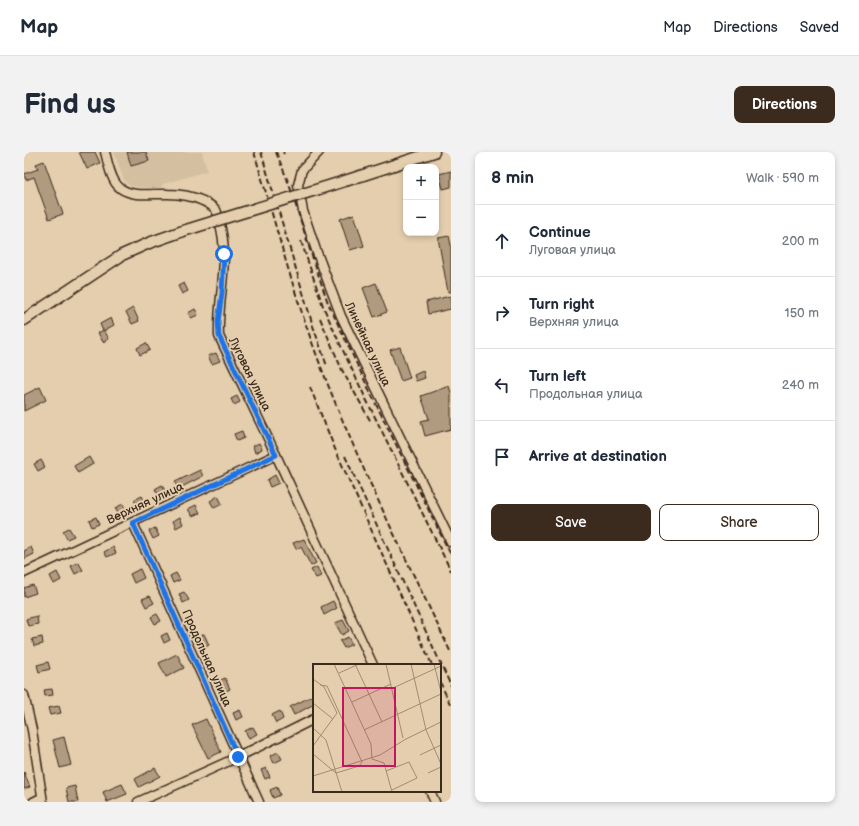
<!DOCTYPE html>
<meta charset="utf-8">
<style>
:root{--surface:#fff;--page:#f2f2f3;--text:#1f2937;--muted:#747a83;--line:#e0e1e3;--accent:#3b2a1e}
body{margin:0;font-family:"Balsamiq Sans",sans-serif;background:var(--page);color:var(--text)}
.controls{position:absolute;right:12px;top:12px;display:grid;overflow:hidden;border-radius:8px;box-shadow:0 2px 6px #0003}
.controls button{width:36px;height:36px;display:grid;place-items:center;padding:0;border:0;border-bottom:1px solid var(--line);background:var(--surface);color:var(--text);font:20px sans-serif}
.stop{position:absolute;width:12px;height:12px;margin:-9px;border:3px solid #1a73e8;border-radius:50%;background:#fff}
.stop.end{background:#1a73e8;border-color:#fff;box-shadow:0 1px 4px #0008}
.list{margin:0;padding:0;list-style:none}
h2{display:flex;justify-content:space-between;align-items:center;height:52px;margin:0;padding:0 16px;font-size:17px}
h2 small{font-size:13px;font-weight:400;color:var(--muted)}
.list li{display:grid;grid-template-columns:26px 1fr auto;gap:12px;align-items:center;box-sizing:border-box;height:72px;padding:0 16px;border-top:1px solid var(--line)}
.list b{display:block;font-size:15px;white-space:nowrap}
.list p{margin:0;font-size:13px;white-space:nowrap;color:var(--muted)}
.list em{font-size:13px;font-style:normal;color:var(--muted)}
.actions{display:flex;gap:8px;padding:12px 16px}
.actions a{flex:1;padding:9px 0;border:1px solid var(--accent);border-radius:8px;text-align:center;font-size:14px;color:var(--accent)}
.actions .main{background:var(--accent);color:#fff}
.icon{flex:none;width:22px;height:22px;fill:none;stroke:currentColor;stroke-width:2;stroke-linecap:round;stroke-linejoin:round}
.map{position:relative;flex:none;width:427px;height:650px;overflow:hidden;border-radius:8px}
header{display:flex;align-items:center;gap:24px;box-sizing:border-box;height:56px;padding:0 20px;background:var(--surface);border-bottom:1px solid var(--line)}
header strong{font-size:19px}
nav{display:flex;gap:22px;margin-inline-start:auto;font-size:14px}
.intro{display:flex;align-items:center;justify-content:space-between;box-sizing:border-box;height:96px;padding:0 24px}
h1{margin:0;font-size:28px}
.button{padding:10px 18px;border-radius:8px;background:var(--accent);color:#fff;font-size:14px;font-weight:700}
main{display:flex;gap:24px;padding:0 24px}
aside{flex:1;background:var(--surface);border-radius:8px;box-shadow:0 2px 6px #0003}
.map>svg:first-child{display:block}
</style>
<header>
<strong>Map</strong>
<nav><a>Map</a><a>Directions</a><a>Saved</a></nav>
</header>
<div class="intro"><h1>Find us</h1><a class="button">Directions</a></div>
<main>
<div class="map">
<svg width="427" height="650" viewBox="0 0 427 650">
<rect width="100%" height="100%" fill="#e4cead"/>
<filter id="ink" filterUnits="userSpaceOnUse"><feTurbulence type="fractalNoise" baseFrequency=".025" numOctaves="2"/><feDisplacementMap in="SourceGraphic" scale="8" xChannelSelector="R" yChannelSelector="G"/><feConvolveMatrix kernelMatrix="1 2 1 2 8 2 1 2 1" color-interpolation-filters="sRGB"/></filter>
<g filter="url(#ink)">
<path fill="#d4bfa0" d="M90,0h88l5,19 -44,13 -3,5 -30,-3 -6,-6z"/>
<g fill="#b09b80" stroke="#3b2a1e">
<path d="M55,0h16l5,11 -13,6z"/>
<path d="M103,0h19l3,9 -18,5z"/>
<path d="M20,9l19,53 -14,5 -15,-42 -8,3 -2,-6 14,-5 -2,-5z"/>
<path d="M427,19v16l-8,2 -4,-15z"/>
<path d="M330,62l10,32 -14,4 -10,-31z"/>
<path d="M425,84l2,9v47h-3l-10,-54z"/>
<path d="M160,131l4,8 -6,3 -4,-8z"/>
<path d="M352,131l11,29 -13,5 -11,-29z"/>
<path d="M426,144l1,13 -23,5 -2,-12z"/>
<path d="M109,156l6,13 -7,3 -6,-12z"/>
<path d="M171,157l3,6 -7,3 -3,-5z"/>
<path d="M87,166l3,7 -11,6 -3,-7z"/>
<path d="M80,178l5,9 -6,3 -5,-9z"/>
<path d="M122,191l4,7 -10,5 -3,-7z"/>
<path d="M376,195l10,31 -9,3 -11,-31z"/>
<path d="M192,201l4,8 -8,3 -4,-8z"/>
<path d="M399,219l2,7 -9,3 -2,-6z"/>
<path d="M425,234l2,7v36l-26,7 -4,-15 8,-2 -8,-23z"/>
<path d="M16,235l6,13 -22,11v-16z"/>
<path d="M213,244l3,6 -6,3 -3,-6z"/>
<path d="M218,279l2,7 -7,3 -3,-7z"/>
<path d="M235,291l3,6 -7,4 -2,-7z"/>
<path d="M65,305l4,7 -15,9 -4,-7z"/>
<path d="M17,308l4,7 -7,4 -4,-7z"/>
<path d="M176,318l3,6 -25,13 -3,-7z"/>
<path d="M251,323l4,8 -9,4 -3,-7z"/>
<path d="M138,333l5,10 -7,3 -5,-9z"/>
<path d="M118,344l3,6 -8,4 -3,-6z"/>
<path d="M194,344l4,8 -8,4 -4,-7z"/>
<path d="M99,352l3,7 -7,4 -4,-7z"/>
<path d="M172,353l4,8 -8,3 -4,-7z"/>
<path d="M72,365l3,7 -7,3 -3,-7z"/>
<path d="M156,365l3,7 -7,4 -3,-7z"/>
<path d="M45,376l5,8 -7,3 -4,-8z"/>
<path d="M131,376l4,8 -6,3 -4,-8z"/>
<path d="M280,387l12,24 -5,3 -10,-19 -5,2 -3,-6z"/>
<path d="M7,395l3,7 -10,5v-8z"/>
<path d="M89,395l3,6 -9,4 -3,-5z"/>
<path d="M54,410l5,8 -8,4 -4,-8z"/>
<path d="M293,415l4,9 -5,2 -5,-8z"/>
<path d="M116,417l4,9 -10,5 -4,-9z"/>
<path d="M33,420l4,8 -7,4 -4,-8z"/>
<path d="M152,421l4,7 -7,3 -3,-7z"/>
<path d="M9,433l3,8 -12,4v-9z"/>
<path d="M160,440l5,8 -6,3 -4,-9z"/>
<path d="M126,444l4,7 -8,4 -4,-8z"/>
<path d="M309,449l4,7 -13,7 -3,-8z"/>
<path d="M133,462l4,7 -6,3 -4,-7z"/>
<path d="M13,464l1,8 -10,2 -2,-7z"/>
<path d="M319,468l6,11 -7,4 -7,-12z"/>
<path d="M143,481l3,7 -6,3 -3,-7z"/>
<path d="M180,482l5,11 -5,3 -6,-11z"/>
<path d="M18,485l1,7 -9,2 -2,-7z"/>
<path d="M324,485l4,7 -8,4 -4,-7z"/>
<path d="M153,502l7,14 -18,9 -7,-14z"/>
<path d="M24,510l2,7 -11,3 -2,-7z"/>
<path d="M201,526l5,11 -6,3 -5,-11z"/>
<path d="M28,537l1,6 -8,1 -1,-6z"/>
<path d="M288,544l2,3v5l-20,11 -4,-8z"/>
<path d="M35,554l2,7 -11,2 -2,-7z"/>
<path d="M216,558l3,7 -7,3 -3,-7z"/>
<path d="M256,559l3,8 -7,4 -4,-8z"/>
<path d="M182,567l15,33 -13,6 -16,-33z"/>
<path d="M229,575l4,7 -8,4 -4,-7z"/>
<path d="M40,585l7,28 -11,3 -7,-28z"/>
<path d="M254,600l4,7 -8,4 -4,-7z"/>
<path d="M131,616l5,8 -21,11 -4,-8z"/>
<path d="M242,616l4,9 -5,2 -4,-9z"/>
<path d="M0,620l6,15 -6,2z"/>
<path d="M98,632l5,10 -20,8 -4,-10z"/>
<path d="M51,634l3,16h-9l-3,-14z"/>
<path d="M253,635l3,8 -7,3 -3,-8z"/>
</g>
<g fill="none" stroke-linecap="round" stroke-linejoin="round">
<g stroke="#3b2a1e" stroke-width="11">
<g id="minor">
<path d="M81,0c3,11 6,29 15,36 14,10 32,5 48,6 12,0 24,2 35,7 4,2 10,5 13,9 2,3 2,8 3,11 12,38 -2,77 0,115l57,119 97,210"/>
<path d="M295,0l-17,18 -4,15 5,26 13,39 25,66 110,226"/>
<path d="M109,371l126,279"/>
<path d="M0,421l252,-118"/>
<path d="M0,543l8,35 11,72"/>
<path d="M406,639l5,11"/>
<path d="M9,650l8,-4"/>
<path d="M114,650l100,-45 76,-38"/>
</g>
</g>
<g stroke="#3b2a1e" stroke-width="13">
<g id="tertiary">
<path d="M324,28l86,-28"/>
<path d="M0,168l98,-65 27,-12 34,-12"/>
</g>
</g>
<use href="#minor" stroke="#e4cead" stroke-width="8"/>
<use href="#tertiary" stroke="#e4cead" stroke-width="10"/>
<g stroke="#3b2a1e" stroke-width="2" stroke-dasharray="6 3" stroke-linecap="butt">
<path d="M230,0c22,73 41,148 69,220 37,96 84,188 128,281"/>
<path d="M237,0l52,174 14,40"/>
<path d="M252,0l13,32 23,72 16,47 44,93 79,159"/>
<path d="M259,0l1,2"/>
<path d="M277,89l22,65 16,36 27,57 85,172"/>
<path d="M296,166l22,52 29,52"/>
<path d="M286,235l25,62 97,216"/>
<path d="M321,304l106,230"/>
<path d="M416,530l11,24"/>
</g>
<g stroke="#3b2a1e" stroke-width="13" stroke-linecap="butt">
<path id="tertiary-bridge" d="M159,79l165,-51"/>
</g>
<use href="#tertiary-bridge" stroke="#e4cead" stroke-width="10"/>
</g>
</g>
<g fill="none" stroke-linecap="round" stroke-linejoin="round" filter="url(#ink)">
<path stroke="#1a73e8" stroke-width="5" d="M200,102l-2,39 -4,29 1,14 57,119 -143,68 105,234"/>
</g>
<g text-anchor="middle" stroke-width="4" stroke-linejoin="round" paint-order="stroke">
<g font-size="12" fill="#3b2a1e" stroke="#e4cead">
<text transform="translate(344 192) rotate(65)" y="4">Линейная улица</text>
<text transform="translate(226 222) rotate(64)" y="4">Луговая улица</text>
<text transform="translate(121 351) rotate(-25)" y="4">Верхняя улица</text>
<text transform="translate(183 506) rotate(66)" y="4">Продольная улица</text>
</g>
</g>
<g transform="translate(289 512)">
<rect width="128" height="128" fill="#e4cead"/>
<path fill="none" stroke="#a08c74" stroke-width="1" d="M21,0l37,80 1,15 12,4 8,29M42,0l27,58M73,0l17,74M98,0l15,66 15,34M121,0l7,28M26,9l20,-9M0,15l11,8 13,26 -24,33M80,24l48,-22M39,38l39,-18M0,39l20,16M0,64l13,12 16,52M51,66l77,-36M0,90l23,19 23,-7 3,-4 -35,-76 -7,-1M107,91l21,-10M73,107l23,-9 8,16 -25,12M115,109l13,-6M0,112l67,-21 26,-16 35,-17"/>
<path fill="#c2185b" fill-opacity="0.15" stroke="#c2185b" stroke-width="2" d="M30,24h52v78h-52z"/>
<rect width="128" height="128" fill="none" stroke="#3b2a1e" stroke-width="2"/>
</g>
</svg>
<div class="controls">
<button>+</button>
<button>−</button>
</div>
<div class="stop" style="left:200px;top:102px"></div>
<div class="stop end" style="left:214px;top:605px"></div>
</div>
<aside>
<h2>8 min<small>Walk · 590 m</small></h2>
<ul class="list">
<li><svg class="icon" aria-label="ahead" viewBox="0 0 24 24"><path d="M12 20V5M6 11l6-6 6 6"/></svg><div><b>Continue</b><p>Луговая улица</p></div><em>200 m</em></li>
<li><svg class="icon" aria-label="right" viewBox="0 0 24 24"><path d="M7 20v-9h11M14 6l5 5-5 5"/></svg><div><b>Turn right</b><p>Верхняя улица</p></div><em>150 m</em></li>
<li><svg class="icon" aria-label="left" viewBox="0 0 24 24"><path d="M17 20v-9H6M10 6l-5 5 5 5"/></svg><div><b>Turn left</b><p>Продольная улица</p></div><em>240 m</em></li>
<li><svg class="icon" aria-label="arrive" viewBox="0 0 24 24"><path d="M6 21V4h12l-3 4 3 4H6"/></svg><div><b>Arrive at destination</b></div></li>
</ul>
<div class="actions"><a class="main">Save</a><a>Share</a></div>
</aside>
</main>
